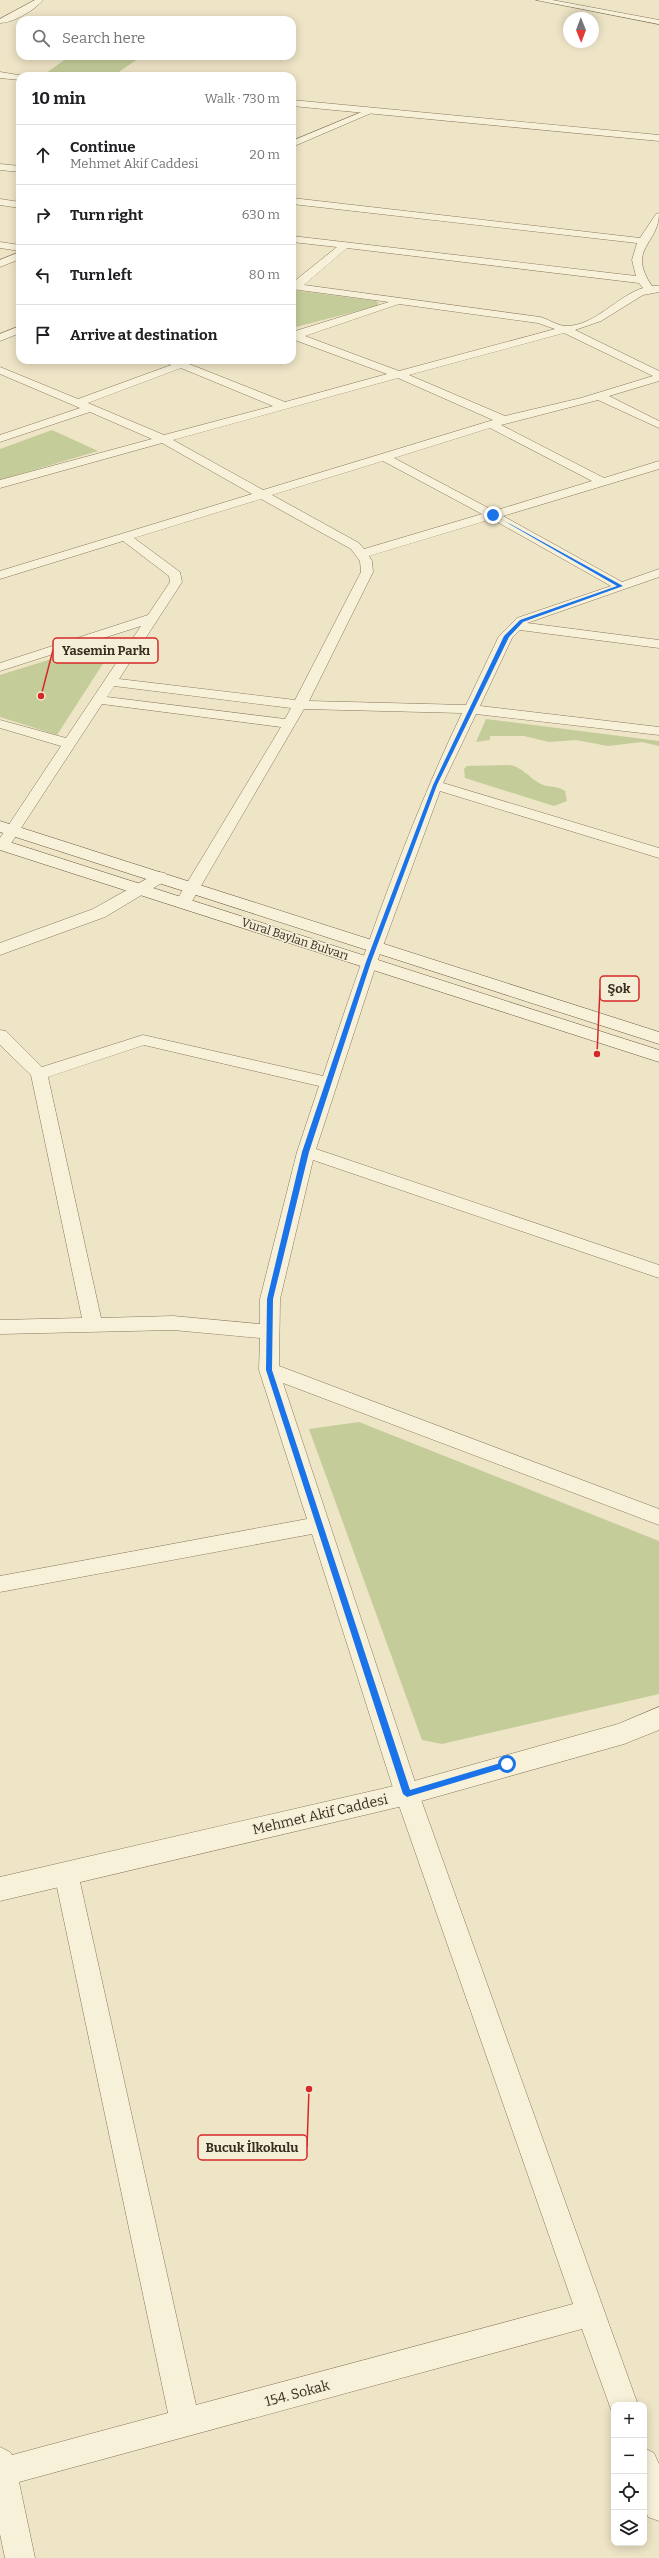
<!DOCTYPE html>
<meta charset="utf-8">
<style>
:root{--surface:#fff;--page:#f2f2f2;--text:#202124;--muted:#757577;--line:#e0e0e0}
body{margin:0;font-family:Bitter,serif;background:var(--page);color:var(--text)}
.controls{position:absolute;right:12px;bottom:12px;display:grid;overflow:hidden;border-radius:8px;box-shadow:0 2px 10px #0003}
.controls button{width:36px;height:36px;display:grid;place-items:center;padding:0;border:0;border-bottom:1px solid var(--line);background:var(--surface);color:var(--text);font:20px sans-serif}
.compass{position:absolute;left:563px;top:12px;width:36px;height:36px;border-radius:50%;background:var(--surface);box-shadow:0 2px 10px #0003;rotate:179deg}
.stop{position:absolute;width:12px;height:12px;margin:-9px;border:3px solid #1a73e8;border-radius:50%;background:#fff}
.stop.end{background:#1a73e8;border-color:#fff;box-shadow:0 1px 4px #0008}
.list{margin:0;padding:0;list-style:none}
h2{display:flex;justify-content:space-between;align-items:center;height:52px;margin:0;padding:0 16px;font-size:17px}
h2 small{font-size:13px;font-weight:400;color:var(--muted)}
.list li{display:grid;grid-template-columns:26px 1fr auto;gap:12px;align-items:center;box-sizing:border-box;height:60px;padding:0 16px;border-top:1px solid var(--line)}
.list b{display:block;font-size:15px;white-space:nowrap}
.list p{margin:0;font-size:13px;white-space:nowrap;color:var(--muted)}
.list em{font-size:13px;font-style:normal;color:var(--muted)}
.icon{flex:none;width:22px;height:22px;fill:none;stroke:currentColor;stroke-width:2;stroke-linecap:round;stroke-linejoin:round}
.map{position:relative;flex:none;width:659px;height:2558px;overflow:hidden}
.search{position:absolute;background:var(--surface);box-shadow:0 2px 10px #0003;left:16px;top:16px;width:280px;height:44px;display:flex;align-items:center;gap:10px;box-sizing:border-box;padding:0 14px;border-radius:12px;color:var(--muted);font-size:15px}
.panel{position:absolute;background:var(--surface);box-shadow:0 2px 10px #0003;left:16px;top:72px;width:280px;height:292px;border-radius:12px}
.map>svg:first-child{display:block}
</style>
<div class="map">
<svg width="659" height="2558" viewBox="0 0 659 2558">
<rect width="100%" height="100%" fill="#eee4c6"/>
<g fill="#c4cc9a">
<path d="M70,56h72l-29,20h-42l-25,-3z"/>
<path d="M292,290l84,11 3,2 -2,3 -85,22z"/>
<path d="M52,430l46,21 -98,29v-31z"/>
<path d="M93,646l20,2 -56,87 -57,-18v-42z"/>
<path d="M486,719l173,22v5l-17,-4 -34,4 -32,-6 -27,2 -25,-6h-34v4l-14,2z"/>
<path d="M508,765c14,1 21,13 33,19 8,4 16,1 24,7l2,10 -13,5 -89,-28 -1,-9 3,-3z"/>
<path d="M359,1422l300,119v153l-217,50 -20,-4 -113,-311z"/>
</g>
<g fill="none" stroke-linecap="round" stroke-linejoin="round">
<g stroke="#89765c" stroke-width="1">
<g id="minor">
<path d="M35,0h8c-8,10 -30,23 -43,23v-4z"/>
<path d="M536,0h16l107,20v4z"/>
<path d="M369,109l7,2 -84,36v-6z"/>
<path d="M0,164l20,2v6l-20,-2z"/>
<path d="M292,198l348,40 16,-24 3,-1c0,32 -33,35 -7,73h7v6l-16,3 -42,26 -26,9 84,41v10l-50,15 50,25v7l-61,-28 -97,25 103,53 55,-17v8l-156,47 119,66 37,-13v8l-132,46 132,17v8l-139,-18 -8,8 -32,68 179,21v8l-183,-21 -33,69 216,65v10l-219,-67 -63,171 -61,187 343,116v13l-346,-118 -33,139 -1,67 380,143v16l-376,-142 136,411 219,611h-24l-1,10 -31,-86 -563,153 16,76h-30l-5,-24v-87l10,5 2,3 156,-42 -114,-540 3,-7 9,-3 9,3 3,7 118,532 377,-101 -178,-510 -83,-260 -312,58v-16l307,-57 -48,-149 1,-32 -87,-8 -173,4v-14l82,-2 -51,-243 -31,-30v-15l6,1 36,36 101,-32 180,41c41,-123 83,-246 139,-363l-158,-4 -113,194 -8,5 -8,-5 106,-176 -179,-23 -94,144 -8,1v-11l61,-92 -61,-18v-8l66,18 75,-112 -141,45v-8l148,-48 22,-33 -1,-6 -46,-35 -123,38v-8l252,-77 -90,-51 -162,45v-8l152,-41 -62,-27 -90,30v-7l80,-27 -80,-34v-7l78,32 93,-34 -7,-5h15l106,42 102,-28 -95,-35v-7l97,-30 -97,-13v-6l45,-36 -45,-5v-6l344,40 -4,-16 5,-17 -345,-39zM347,248l292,35 4,5c-26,8 -48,38 -77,38 -8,0 -18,-7 -26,-9l-236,-32zM399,304l139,19 17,6 -156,42 -94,-35zM564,333l89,43 -72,22 -76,18 -96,-41zM181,368l92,38 -109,29 -76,-32zM398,378l95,42 -230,70 -90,-50zM490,428l102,53 -98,30 -100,-53zM383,461l99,53 -118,35 -5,-6 -87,-48zM261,499l90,50 9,12 1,11 -66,128 -176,-21 63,-97 -2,-10 -46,-34zM492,519l119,67 -94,32 -18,18 -33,69 -157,-4 64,-129 -1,-11 -3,-5zM114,686l177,22 -6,11 -178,-22zM144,1045l175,41 -22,66 -37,147v25l-87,-8 -72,2 -53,-241z"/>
<path d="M0,199l20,3v6l-20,-3z"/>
<path d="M0,242l20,3v6l-20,-3z"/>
<path d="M20,252v7l-20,8v-7z"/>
<path d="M20,326v7l-20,8v-7z"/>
<path d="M644,2448l10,5 5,11v57l-11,-4 -4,-11z"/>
</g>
</g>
<g stroke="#89765c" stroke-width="1">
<g id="tertiary">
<path d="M0,72l24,4h-4v4l-20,-2z"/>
<path d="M292,100l367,35v6l-367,-35z"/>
<path d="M159,872l6,1 3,4 -3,4 -60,36 -105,38v-12l93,-34z"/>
<path d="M659,1707v23l-35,14 -217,61 -407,96v-24l407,-94 211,-59z"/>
</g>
</g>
<g stroke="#6b573f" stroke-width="1">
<g id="secondary">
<path d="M0,821l659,211v12l-659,-212z"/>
<path d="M0,839l659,211v12l-659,-212z"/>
</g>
</g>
<use href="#minor" fill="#f8f1da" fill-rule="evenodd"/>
<use href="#tertiary" fill="#f8f1da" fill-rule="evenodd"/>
<use href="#secondary" fill="#f8f1da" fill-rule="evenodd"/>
</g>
<path fill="#1a73e8" d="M492,514l131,72 -100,36 -14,15 -72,148 -66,177 -62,190 -36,147 -1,71 138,420 97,-29 4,3 -4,3 -100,30 -4,-3 -137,-424 1,-71 35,-147 64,-190 67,-177 71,-149 16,-16 97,-34z"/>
<g text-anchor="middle" stroke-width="3" stroke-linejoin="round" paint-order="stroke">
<g font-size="12" fill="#392d20" stroke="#f5eed6">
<text transform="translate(295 939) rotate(18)" y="4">Vural Baylan Bulvarı</text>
</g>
<g font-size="14" fill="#392d20" stroke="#f5eed6">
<text transform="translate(320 1814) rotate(-13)" y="5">Mehmet Akif Caddesi</text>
<text transform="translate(297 2393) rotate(-15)" y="5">154. Sokak</text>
</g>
</g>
<path fill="none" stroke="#d62828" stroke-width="1.5" d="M41 696L53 650M597 1054L600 989M309 2089L307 2147"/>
<g fill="#d62828" stroke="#f5eed6" stroke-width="1.5">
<circle cx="41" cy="696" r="4"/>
<circle cx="597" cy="1054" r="4"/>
<circle cx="309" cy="2089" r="4"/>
</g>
<g fill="#f5eed6" stroke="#d62828" stroke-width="1.5">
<rect x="53" y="638" width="105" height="25" rx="4"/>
<rect x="600" y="976" width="39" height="25" rx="4"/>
<rect x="198" y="2135" width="109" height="25" rx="4"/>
</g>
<g font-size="13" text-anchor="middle" font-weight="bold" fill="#392d20">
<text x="106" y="655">Yasemin Parkı</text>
<text x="619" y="993">Şok</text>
<text x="252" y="2152">Bucuk İlkokulu</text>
</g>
</svg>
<div class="controls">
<button>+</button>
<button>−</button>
<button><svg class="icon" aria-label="locate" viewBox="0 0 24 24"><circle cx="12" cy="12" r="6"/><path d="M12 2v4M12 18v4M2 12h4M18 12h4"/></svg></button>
<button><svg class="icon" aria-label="layers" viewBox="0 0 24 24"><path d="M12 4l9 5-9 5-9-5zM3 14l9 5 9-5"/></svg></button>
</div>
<svg class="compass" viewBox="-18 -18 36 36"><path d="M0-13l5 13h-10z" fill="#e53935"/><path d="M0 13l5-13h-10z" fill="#757577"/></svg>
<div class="stop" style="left:507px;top:1764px"></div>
<div class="stop end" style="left:493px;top:515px"></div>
<div class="search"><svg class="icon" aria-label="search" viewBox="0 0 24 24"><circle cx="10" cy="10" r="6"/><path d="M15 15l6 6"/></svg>Search here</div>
<section class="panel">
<h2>10 min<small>Walk · 730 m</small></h2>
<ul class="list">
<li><svg class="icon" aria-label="ahead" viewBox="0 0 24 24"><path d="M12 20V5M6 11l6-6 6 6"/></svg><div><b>Continue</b><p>Mehmet Akif Caddesi</p></div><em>20 m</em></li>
<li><svg class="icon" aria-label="right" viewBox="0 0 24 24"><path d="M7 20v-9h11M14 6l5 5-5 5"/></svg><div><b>Turn right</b></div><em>630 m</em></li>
<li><svg class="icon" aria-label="left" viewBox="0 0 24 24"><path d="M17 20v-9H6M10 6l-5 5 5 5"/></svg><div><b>Turn left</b></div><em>80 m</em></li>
<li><svg class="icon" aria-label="arrive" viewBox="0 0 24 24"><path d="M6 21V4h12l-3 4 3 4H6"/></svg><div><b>Arrive at destination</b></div></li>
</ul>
</section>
</div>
